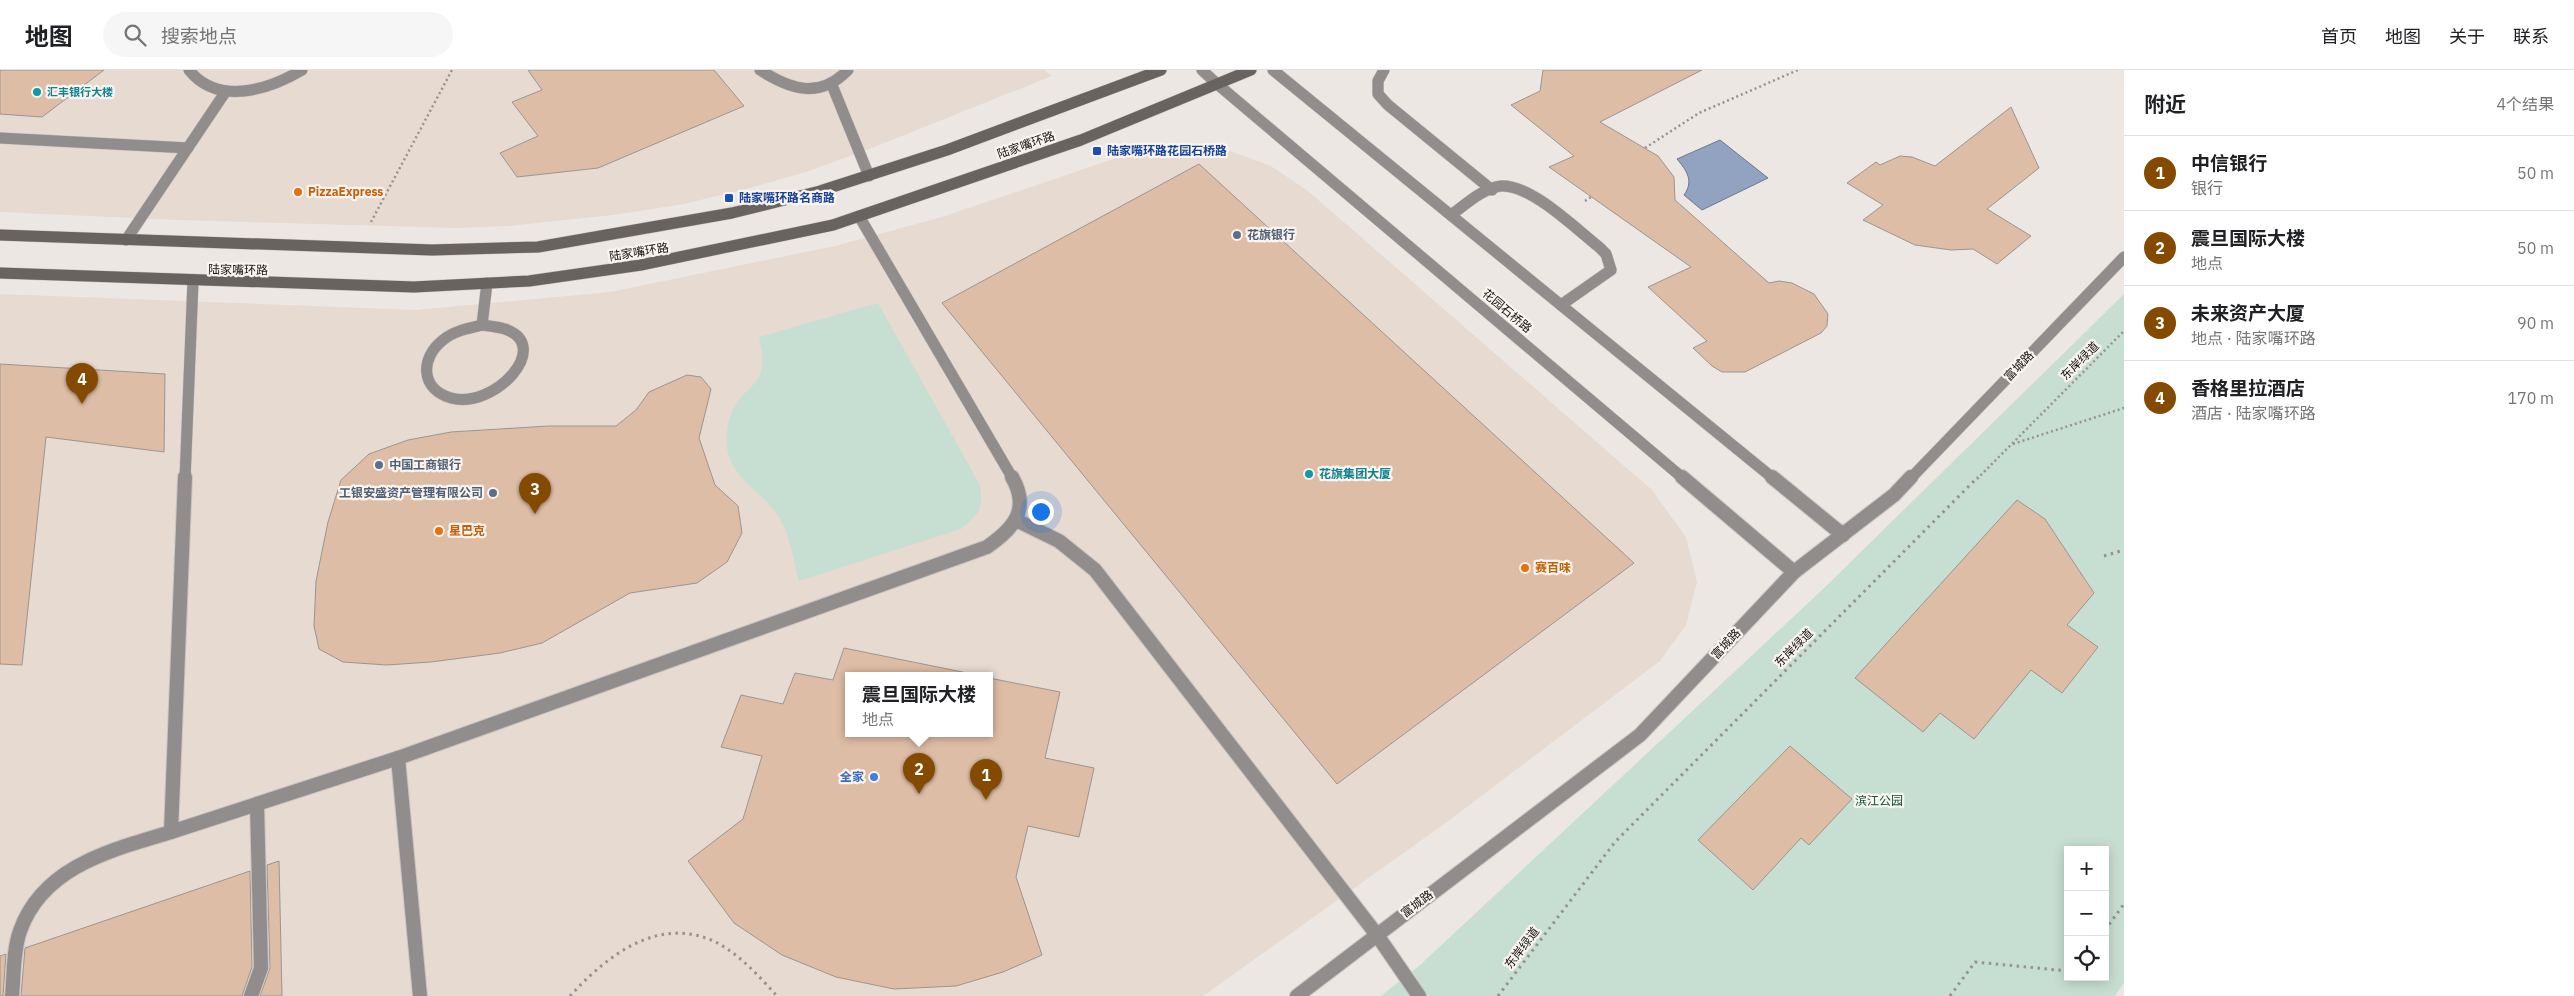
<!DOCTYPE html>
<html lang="zh">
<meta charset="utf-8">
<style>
:root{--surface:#fff;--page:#f6f6f6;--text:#202124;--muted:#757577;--line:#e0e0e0;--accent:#844b00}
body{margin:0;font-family:"IBM Plex Sans","Noto Sans SC",sans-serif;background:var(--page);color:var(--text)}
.controls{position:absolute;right:15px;bottom:15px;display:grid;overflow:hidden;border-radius:0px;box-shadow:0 2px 12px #0003}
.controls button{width:45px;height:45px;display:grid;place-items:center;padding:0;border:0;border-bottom:1px solid var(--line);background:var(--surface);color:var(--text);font:25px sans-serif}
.you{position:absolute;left:1040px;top:441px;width:18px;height:18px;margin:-12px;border:4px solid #fff;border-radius:50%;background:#1a73e8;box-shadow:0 0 0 8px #1a73e833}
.badge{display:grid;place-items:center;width:32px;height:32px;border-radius:50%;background:var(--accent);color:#fff;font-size:16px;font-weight:700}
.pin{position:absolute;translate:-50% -41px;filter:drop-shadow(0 1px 2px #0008)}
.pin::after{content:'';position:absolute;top:26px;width:18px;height:15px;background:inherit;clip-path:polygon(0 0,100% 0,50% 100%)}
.popup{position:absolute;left:845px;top:602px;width:148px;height:65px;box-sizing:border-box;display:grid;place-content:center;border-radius:0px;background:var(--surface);filter:drop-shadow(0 1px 4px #0005);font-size:16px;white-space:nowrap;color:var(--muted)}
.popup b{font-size:19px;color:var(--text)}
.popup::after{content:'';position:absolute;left:50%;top:100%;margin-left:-10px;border:10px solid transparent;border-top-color:var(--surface)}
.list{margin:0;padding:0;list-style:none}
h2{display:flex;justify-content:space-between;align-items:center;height:65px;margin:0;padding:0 20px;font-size:21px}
h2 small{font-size:16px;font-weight:400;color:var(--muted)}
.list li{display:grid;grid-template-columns:32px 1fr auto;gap:15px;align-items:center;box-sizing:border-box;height:75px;padding:0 20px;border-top:1px solid var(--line)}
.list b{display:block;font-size:19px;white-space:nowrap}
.list p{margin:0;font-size:16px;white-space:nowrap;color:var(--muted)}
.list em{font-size:16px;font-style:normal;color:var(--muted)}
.icon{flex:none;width:28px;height:28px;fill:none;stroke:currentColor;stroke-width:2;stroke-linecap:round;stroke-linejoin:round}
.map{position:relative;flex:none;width:2124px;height:926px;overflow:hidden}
header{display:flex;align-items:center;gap:30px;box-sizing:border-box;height:70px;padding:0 25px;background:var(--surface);border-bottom:1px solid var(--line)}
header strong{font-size:24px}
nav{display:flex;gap:28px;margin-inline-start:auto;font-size:18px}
.search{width:350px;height:45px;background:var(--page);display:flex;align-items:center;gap:12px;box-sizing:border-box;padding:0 18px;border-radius:28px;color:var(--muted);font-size:19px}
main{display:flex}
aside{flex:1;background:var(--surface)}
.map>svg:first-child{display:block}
</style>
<header>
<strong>地图</strong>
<div class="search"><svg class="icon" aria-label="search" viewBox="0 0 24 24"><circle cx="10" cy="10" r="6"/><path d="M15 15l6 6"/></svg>搜索地点</div>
<nav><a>首页</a><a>地图</a><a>关于</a><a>联系</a></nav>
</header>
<main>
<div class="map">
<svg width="2124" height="926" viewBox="0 0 2124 926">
<rect width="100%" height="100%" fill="#ede7e3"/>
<g fill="#e7dad1" fill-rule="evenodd">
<path d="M0,0h1044l8,6 -185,74 -58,21 -59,17 -66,16 -71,11 -104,11 -52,2 -279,-8 -178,-8z"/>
<path d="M1181,75l49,6 41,15 37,25 344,299 34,47 11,45 -11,43 -26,36 -213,161 -244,174h-1203v-702l416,16 194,-18 225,-46 107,-29 189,-64zM849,605h140v58h-140z"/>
</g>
<g fill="#c7dfd2" fill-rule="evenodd">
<path d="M2124,224v689l-9,13h-734l39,-31 401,-374zM2068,780h37v127h-37z"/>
<path d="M878,233l102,182c4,24 -1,29 -19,44l-162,52c-6,-22 -9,-49 -23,-68 -15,-22 -46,-36 -49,-66 -2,-16 2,-33 11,-46 6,-9 16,-15 20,-23 7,-13 4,-28 1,-41z"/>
</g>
<path fill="#92a2c1" stroke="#6c778c" d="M1720,70l48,38 -66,32 -18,-15c10,-14 3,-24 -7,-36z"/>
<g fill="#debda6" stroke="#9a9591">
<path d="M0,0h104l-62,47 -42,-3z"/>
<path d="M528,0h186l30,36 -146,62 -81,9 -17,-24 38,-17 -26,-34 30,-12z"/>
<path d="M1543,0h159l-102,52 58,34 16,21 1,23 94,83 10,-2 13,2 22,11 14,20 -1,12 -6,7 -76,39h-23l-10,-6 -19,-18 14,-7 -59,-54 43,-20 -142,-100 25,-11 -63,-51 29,-14z"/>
<path d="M2011,37l28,61 -52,41 44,27 -34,28 -24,-15 -22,1 -36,-5 -52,-25 20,-15 -36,-22 29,-21 4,3 20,-9 12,1 23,9z"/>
<path d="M1199,94l435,399 -297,221 -395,-481z"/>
<path d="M0,294l165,10 -1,78 -118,-15 -24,228 -22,-1z"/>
<path d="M687,305l14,2 10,12 -12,49 16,47 23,21 4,27 -15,29 -30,21 -67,10 -88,50 -42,10 -69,9 -44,3 -44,-3 -24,-13 -5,-23 2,-45 12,-59 13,-42 28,-26 39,-14 43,-8 98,-6h67l20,-16 13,-18z"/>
<path d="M2017,430l28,19 49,74 -27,32 31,22 -36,46 -31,-23 -57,69 -34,-26 -17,19 -68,-54z"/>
<path d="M844,578l133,27h-128v58h140v-55l71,14 -15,66 49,10 -15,69 -51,-11 -12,51 26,78 -39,17 -47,14 -62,3 -58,-12 -54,-22 -48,-32 -46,-62 55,-42 19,-63 -41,-9 20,-52 42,9 12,-31 38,7z"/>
<path d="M1790,676l62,53 -43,46 -8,-7 -48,52 -55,-50z"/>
<path d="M279,791l3,135h-22l10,-28 -3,-103z"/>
<path d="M250,801l2,96 -10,29h-221l4,-48z"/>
<path d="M6,884l-3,42h-3v-40z"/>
</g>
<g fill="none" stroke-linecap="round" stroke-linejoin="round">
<g stroke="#cac5c2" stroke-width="12">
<g id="service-far1">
<path d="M189,0c29,36 79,20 113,0"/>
<path d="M760,0c31,20 60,29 88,0"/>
<path d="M1384,0l-6,11v13l10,11 104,85"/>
<path d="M832,15l37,91"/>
<path d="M0,68l188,10"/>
<path d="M1451,145c14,-10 32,-27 50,-29 30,-2 75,43 98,61l7,7 5,16 -50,35"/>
<path d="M859,146l154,263"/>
<path d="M126,170l100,-149"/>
<path d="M482,255c7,1 16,2 23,4 49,17 -11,81 -54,69 -31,-9 -31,-40 -8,-58 11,-9 26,-12 39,-15z"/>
<path d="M482,255l5,-42"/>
<path d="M185,409l8,-198"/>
</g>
</g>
<g stroke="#cac5c2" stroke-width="16">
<g id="service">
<path d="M185,407l-14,355 227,-74 589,-211c26,-18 44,-37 25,-70"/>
<path d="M1018,451l41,20 36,29 282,365 42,61"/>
<path d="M398,688l22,238"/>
<path d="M12,926c2,-21 1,-45 8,-65 23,-65 92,-81 151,-99"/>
<path d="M251,926l10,-28 -4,-164"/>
</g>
</g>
<g stroke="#cac5c2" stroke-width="12">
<g id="minor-far1">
<path d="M1273,0l501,409"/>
<path d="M1216,13l468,396"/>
<path d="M1910,409l214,-222"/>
</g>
</g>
<g stroke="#cac5c2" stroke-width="16">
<g id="minor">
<path d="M1682,407l112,95"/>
<path d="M1772,407l71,58"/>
<path d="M1297,926l343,-261 154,-163 100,-77 17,-18"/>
</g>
</g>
<g stroke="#cac5c2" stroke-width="12">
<path id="tertiary" d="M1202,0l14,13"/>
</g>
<g stroke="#cac5c2" stroke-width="12">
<g id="secondary">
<path d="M0,165l432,15 106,-3 194,-34 88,-22 127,-41 214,-80"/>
<path d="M0,203l414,14 115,-6 112,-16 192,-40 248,-85 170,-70"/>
</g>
</g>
<g stroke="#96928f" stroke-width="2.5" stroke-dasharray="2 3" stroke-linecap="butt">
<path d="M1645,78l54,-35 99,-43"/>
<path d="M1585,131l6,-4"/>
<path d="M371,152l81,-152"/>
<path d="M2013,374l111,-36"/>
<path d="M1977,409l147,-148"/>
</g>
<g stroke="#96928f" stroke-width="3" stroke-dasharray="2.5 4.5" stroke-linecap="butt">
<path d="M2104,486l20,-6"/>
<path d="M2105,860l19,-26"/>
<path d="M570,926c34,-37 82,-77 136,-58 27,9 52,37 71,58"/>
<path d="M1498,926l117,-154 363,-365"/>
<path d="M1950,926l25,-34 93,9"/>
</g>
<use href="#service-far1" stroke="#918d8d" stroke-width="11"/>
<use href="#service" stroke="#918d8d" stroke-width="14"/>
<use href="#minor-far1" stroke="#918d8d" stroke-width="11"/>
<use href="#minor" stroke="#918d8d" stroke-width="14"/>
<use href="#tertiary" stroke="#918d8d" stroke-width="11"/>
<use href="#secondary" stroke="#676361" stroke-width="11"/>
</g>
<g fill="#0f9aa8" stroke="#faf4f0" stroke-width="2">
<circle cx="37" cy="22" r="5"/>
<circle cx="1309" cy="404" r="5"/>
</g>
<g fill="#1a4fb4" stroke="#faf4f0" stroke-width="2">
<rect x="1092" y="76" width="10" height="10" rx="2.5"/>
<rect x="724" y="123" width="10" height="10" rx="2.5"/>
</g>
<g fill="#e8710a" stroke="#faf4f0" stroke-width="2">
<circle cx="298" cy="122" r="5"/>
<circle cx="439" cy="461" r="5"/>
<circle cx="1525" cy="498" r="5"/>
</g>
<g fill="#5c6f8a" stroke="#faf4f0" stroke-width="2">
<circle cx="1237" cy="165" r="5"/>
<circle cx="379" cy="395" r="5"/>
<circle cx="493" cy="423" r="5"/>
</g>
<circle fill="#3f7fe0" stroke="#faf4f0" stroke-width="2" cx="874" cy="707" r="5"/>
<g text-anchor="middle" stroke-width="4.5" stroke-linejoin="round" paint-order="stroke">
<g font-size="11" font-weight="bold" fill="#0d838f" stroke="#faf4f0" text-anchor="start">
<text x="47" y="26">汇丰银行大楼</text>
</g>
<g font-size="12" fill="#151312" stroke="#faf4f0">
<text transform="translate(1026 75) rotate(-19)" y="4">陆家嘴环路</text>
<text transform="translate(639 182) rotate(-9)" y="4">陆家嘴环路</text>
<text transform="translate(238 200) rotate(1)" y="4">陆家嘴环路</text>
<text transform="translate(1507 241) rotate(40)" y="4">花园石桥路</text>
<text transform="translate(2080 291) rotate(-45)" y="4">东岸绿道</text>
<text transform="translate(2019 296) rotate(-46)" y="4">富城路</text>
<text transform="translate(1726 574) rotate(-47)" y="4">富城路</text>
<text transform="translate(1794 578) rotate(-45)" y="4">东岸绿道</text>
<text transform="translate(1417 834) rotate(-37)" y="4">富城路</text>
<text transform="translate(1522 878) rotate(-53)" y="4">东岸绿道</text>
</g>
<g font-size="12" font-weight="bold" fill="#164399" stroke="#faf4f0" text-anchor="start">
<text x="1107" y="85">陆家嘴环路花园石桥路</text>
<text x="739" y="132">陆家嘴环路名商路</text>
</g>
<g font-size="12" font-weight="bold" fill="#c56008" stroke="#faf4f0" text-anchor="start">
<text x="308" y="126">PizzaExpress</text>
<text x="449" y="465">星巴克</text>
<text x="1535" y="502">赛百味</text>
</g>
<g font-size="12" font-weight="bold" fill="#4e5e75" stroke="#faf4f0" text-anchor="start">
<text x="1247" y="169">花旗银行</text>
<text x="389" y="399">中国工商银行</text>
<text x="483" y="427" text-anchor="end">工银安盛资产管理有限公司</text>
</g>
<g font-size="12" font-weight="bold" fill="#0d838f" stroke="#faf4f0" text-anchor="start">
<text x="1319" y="408">花旗集团大厦</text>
</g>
<g font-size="12" font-weight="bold" fill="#366cbe" stroke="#faf4f0" text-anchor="end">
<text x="864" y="711">全家</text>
</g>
<g font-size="12" fill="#0f5238" stroke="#faf4f0">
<text x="1879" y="735">滨江公园</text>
</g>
</g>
</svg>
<div class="controls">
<button>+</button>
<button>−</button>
<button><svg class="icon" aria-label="locate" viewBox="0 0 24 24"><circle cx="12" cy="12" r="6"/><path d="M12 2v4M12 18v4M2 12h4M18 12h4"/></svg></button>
</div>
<div class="you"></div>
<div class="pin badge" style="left:986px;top:730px">1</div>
<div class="pin badge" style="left:919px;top:724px">2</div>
<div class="popup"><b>震旦国际大楼</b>地点</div>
<div class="pin badge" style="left:535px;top:444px">3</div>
<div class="pin badge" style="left:82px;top:334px">4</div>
</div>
<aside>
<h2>附近<small>4个结果</small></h2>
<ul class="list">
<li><span class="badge">1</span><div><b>中信银行</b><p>银行</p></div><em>50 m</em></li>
<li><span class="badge">2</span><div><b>震旦国际大楼</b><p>地点</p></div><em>50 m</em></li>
<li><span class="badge">3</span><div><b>未来资产大厦</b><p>地点 · 陆家嘴环路</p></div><em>90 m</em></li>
<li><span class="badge">4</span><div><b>香格里拉酒店</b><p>酒店 · 陆家嘴环路</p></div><em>170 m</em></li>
</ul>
</aside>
</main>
